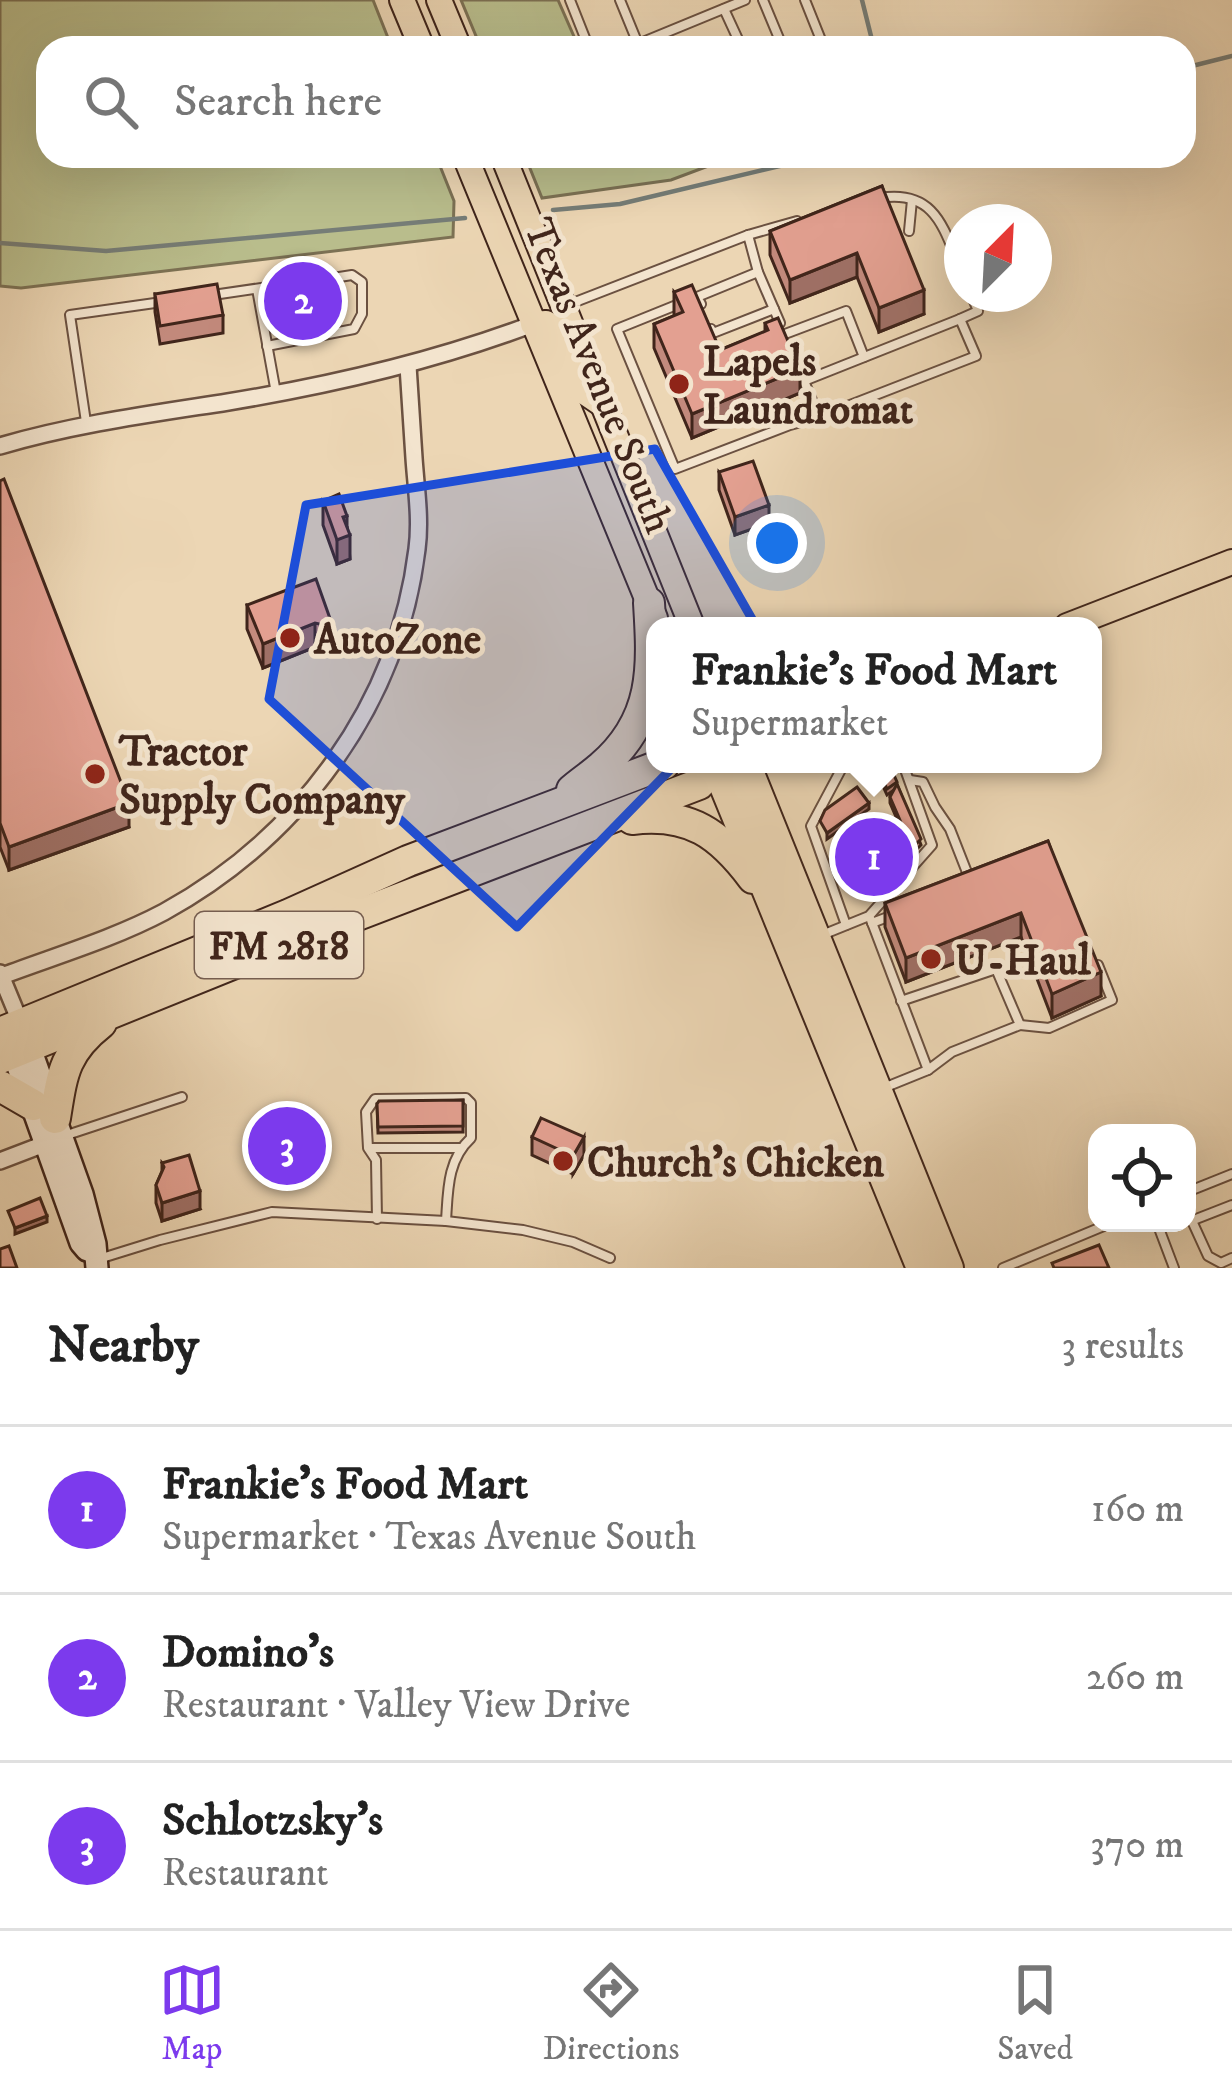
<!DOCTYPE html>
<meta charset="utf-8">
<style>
:root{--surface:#fff;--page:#f6f6f6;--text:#222;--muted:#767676;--line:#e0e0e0;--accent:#7c3aed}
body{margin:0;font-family:"IM FELL DW Pica",serif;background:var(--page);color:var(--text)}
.controls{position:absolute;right:36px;bottom:36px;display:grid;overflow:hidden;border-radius:24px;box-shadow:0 12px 48px #0002}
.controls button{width:108px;height:108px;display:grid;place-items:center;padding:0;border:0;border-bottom:3px solid var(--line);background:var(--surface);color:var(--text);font:60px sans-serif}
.compass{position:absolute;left:944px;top:204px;width:108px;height:108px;border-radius:50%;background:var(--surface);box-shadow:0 12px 48px #0002;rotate:24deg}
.you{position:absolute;left:777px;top:543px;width:42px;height:42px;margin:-30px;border:9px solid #fff;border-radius:50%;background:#1a73e8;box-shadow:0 0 0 18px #1a73e833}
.badge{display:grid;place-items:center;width:78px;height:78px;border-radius:50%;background:var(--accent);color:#fff;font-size:39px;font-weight:700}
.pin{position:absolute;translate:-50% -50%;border:6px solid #fff;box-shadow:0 3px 12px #0006}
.popup{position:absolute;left:646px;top:617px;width:456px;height:156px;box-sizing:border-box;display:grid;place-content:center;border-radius:24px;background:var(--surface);filter:drop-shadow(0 3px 9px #0005);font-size:39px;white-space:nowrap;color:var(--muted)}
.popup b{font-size:45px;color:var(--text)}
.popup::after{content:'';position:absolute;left:50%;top:100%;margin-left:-24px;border:24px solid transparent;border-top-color:var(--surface)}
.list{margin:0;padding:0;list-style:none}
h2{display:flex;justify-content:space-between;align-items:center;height:156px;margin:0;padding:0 48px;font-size:51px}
h2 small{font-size:39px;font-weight:400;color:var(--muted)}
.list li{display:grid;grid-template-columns:78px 1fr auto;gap:36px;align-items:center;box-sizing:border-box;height:168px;padding:0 48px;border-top:3px solid var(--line)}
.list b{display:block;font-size:45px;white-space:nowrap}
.list p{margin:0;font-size:39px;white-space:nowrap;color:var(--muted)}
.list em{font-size:39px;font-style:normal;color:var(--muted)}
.icon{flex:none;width:66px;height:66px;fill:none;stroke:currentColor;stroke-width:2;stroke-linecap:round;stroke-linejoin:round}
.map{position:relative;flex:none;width:1232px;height:1268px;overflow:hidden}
.search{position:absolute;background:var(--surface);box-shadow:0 12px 48px #0002;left:36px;right:36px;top:36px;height:132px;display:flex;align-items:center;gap:30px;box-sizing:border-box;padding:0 42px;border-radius:36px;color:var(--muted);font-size:45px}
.sheet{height:660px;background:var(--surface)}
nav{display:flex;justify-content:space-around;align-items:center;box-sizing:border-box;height:168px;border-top:3px solid var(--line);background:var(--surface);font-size:33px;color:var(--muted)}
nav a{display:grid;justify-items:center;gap:6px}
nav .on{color:var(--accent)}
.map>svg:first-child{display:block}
</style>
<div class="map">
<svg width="1232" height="1268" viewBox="0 0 1232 1268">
<rect width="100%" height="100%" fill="#ecd6b4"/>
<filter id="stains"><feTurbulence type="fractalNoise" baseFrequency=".00167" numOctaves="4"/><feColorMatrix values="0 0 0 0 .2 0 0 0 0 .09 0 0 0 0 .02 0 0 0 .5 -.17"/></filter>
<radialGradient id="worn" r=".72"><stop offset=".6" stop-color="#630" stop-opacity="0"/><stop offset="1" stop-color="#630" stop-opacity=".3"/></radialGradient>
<g fill="#b9bd8c" stroke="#7c7154" stroke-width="3">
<path d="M0,0h373l19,48h-344v108h388l18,45 -1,36 -432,51 -21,-2z"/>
<path d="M461,0h97l21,48h-98z"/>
<path d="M525,156h210l-64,24 -129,18z"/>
</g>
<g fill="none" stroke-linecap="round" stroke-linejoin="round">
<g stroke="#767d77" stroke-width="4.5">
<path d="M862,0l12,48"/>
<path d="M1184,68l48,-12"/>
<path d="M553,210l67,-6 202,-48"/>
<path d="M0,243l106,8 359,-33"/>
</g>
<g stroke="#6b5141" stroke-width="12">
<g id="lane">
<path d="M570,0l19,48"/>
<path d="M620,0l18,44 -9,4"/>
<path d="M763,0l20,48"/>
<path d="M724,9l18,39"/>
<path d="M638,44l107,-44"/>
<path d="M802,48l19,-8 -16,-40"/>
<path d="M880,198c57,-9 64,33 82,74"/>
<path d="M909,231l3,-31"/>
<path d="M748,235l49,-14"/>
<path d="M257,289l19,104"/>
<path d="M213,295l68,-10"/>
<path d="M570,304l178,-69 10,37 22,51"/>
<path d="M679,304l-62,25 58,140 115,-44 29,-8"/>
<path d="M701,304l-4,-7 61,-25"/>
<path d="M960,319l18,-8 -7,-17"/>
<path d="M711,329l2,4 61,-24"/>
<path d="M785,334l61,-23 18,46"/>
<path d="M267,346l87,-17 8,-15v-32l-10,-7 -32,5"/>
<path d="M797,364l22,53 157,-61 -16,-37 -156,62"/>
<path d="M86,422l-16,-107 92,-13"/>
<path d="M844,764l-33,62 35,99"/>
<path d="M910,780l13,2 12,25 15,22 20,51"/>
<path d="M871,920l57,150"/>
<path d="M872,923l21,-8"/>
<path d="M822,935l47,-19 63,-71 -29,-81"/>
<path d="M1020,1025l29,3 63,-28 -14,-35"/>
<path d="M886,1087l42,-17 24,-18 68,-27 -24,-56 -95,32"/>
<path d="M64,1136l118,-39"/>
<path d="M369,1148h91"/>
<path d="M1187,1192l45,-18"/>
<path d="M1187,1210l21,46 13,7 11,-5"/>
<path d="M377,1219l-1,-59 -8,-12 -2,-36 9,-13 91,-1 5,5v35c-24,22 -23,53 -25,83"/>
<path d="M1191,1221l41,-16"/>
<path d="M1157,1223l17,45"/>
<path d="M102,1258l58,-18 112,-28 174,9 77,9 50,12 37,16"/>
<path d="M1003,1268l108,-45"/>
</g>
</g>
<g stroke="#6b5141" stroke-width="20">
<g id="street">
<path d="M0,446c75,-22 151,-32 228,-44 104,-17 207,-41 305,-78"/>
<path d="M0,973l21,51"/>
<path d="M2,976c53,-20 111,-37 162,-64 136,-75 234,-207 253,-363 4,-30 -1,-61 -3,-91 -2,-31 -4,-61 -6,-92"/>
<path d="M0,1161l47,-18"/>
</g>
</g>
<g stroke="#40251b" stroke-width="26">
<g id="secondary">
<path d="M25,1034l57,160 13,50 2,24"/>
<path d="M10,1044l71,199 6,7"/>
</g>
</g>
<g stroke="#40251b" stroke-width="28">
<g id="primary">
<path d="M402,0l20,48"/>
<path d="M439,0l20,48"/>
<path d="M465,156l190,462"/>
<path d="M503,156l189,470"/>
<path d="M533,324l13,-1 10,11 21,53 25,17"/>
<path d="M1067,626l165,-64"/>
</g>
</g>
<g stroke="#40251b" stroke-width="34">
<g id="highway">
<path d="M716,764l206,504"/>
<path d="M745,764l203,504"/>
<path d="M572,790c9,-8 20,-15 29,-23 55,-47 52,-100 48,-164"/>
<path d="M632,819c58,-7 88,15 121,59"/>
<path d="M0,1033l288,-118 120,-54 256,-97"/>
<path d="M0,1058l279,-113 415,-159 5,-2 15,-20"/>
<path d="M0,1086l33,19"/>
<path d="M55,1118c7,-44 9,-66 46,-95"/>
</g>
</g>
<use href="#lane" stroke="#f3e4ce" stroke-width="8"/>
<use href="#street" stroke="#f3e4ce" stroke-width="15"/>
<use href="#secondary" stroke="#f3e4ce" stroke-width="21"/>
<use href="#primary" stroke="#ecd6b4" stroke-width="24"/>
<use href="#highway" stroke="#ecd6b4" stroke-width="30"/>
</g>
<g fill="#c38a7d" stroke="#40251b" stroke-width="3">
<path d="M882,186l42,128 -45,18 -22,-55 -67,26 -20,-48v-24z"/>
<path d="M275,277l57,13v18l-54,8 -3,-21z"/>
<path d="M674,292l46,58 45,-18v-9l35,70 -108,45 -38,-90v-24l20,-8z"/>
<path d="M155,294l68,21v18l-63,11 -5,-32z"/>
<path d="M719,472l50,51 -34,12 -16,-45z"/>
<path d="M0,481l129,346 -120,43 -9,-23z"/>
<path d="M323,501l24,26 3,32 -13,5 -14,-39z"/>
<path d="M247,605l86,22v24l-18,-4 -52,21 -16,-39z"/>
<path d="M873,764h16l32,81 -9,9 -22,-51v-6l4,-7 -7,5z"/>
<path d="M1048,841l53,155 -49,22 -31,-81 -115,45 -21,-55v-24z"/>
<path d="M894,846l-16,29 -4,-2 -8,16 -18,-10v-18z"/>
<path d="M463,1100v32l-85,1 -1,-29z"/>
<path d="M261,1118l14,3 37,32 -41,12 -10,-29z"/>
<path d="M532,1137l52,18 -11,19 -41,-19z"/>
<path d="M162,1163l38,46 -38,12 -6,-18v-18l6,-14z"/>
</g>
<g fill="#9f7066" stroke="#40251b" stroke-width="3">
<path d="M857,253v24l-67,26v-23z"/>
<path d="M924,290v24l-45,18v-24z"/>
<path d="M800,369v24l-108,45v-24z"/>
<path d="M769,505v18l-34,12v-18z"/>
<path d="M347,516v20l3,-1v24l-13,5v-24l6,-23z"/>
<path d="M315,623v24l-52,21v-24z"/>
<path d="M129,803v24l-120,43v-23z"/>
<path d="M869,803v6l-42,30v-6z"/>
<path d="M894,828v18l-16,29v-18z"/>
<path d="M874,855v18l-8,16v-18z"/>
<path d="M1021,913v24l-115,45v-24z"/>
<path d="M1101,972v24l-49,22v-24z"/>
<path d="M312,1135v18l-41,12v-18z"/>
<path d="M584,1137v18l-11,19v-18z"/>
<path d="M200,1191v18l-38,12v-18z"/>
<path d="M47,1216v6l-32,12v-6z"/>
</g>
<g fill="#e3a091" stroke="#40251b" stroke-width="3">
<path d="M882,186l42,104 -45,18 -22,-55 -67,27 -20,-49z"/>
<path d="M328,269l4,21 -54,8 -3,-21z"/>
<path d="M217,284l6,31 -63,11 -5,-32z"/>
<path d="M692,285l28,65 48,-20 -3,-7 13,-5 22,51 -108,45 -38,-90 29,-12 -9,-20z"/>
<path d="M753,461l16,44 -34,12 -16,-45z"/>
<path d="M4,479l125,324 -120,44 -9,-24v-342z"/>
<path d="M339,494l8,22 -4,1 7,18 -13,5 -14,-39z"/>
<path d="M316,579l17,48 -18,-4 -52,21 -16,-39z"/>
<path d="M876,764h13l8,18 -10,7z"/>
<path d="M897,784l24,55 -9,9 -22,-51z"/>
<path d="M857,787l12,16 -42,30 -7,-12 5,-11z"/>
<path d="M873,816l21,12 -16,29 -4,-2 -8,16 -18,-10z"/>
<path d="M1048,841l53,131 -49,22 -31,-81 -115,45 -21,-55z"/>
<path d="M463,1100v26l-85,1 -1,-23 2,-3z"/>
<path d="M298,1114l1,4 8,-3 5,20 -41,12 -10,-29 11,-1 3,4z"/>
<path d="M541,1118l43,19 -11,19 -41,-19z"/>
<path d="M189,1155l11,36 -38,12 -6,-18 8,-18 -2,-4z"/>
<path d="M40,1198l7,18 -32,12 -7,-17z"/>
<path d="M1099,1245l10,23h-55l-2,-5z"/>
<path d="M9,1246l8,22h-17v-19z"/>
</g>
<path fill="#1d4ed8" fill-opacity="0.2" stroke="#1d4ed8" stroke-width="9" stroke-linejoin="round" d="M655,449l121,212 -259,266 -248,-228 37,-194z"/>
<g fill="#8f2418" stroke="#f3e4ce" stroke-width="4.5">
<circle cx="679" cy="384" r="12"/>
<circle cx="290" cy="638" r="12"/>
<circle cx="95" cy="774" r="12"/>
<circle cx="931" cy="959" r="12"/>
<circle cx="563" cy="1161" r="12"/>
</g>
<g text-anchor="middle" stroke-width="10" stroke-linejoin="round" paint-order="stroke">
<rect fill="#f3e4ce" stroke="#765e51" stroke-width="3" x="195" y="912" width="168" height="66" rx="9"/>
<g font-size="39" font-weight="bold" fill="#40251b">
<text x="279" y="959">FM 2818</text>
</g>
<g font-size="42" font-weight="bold" fill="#40251b" stroke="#f3e4ce" text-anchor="start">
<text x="703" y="375">Lapels<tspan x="703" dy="48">Laundromat</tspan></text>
<text x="314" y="653">AutoZone</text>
<text x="119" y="765">Tractor<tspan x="119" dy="48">Supply Company</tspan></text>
<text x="955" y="974">U-Haul</text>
<text x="587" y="1176">Church's Chicken</text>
</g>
<g font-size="42" fill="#40251b" stroke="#f3e4ce">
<text transform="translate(600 375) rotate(68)" y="15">Texas Avenue South</text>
</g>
</g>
<rect width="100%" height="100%" filter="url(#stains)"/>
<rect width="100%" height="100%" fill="url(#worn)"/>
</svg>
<div class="controls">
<button><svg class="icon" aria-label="locate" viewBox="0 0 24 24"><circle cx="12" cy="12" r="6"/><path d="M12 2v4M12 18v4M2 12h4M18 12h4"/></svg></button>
</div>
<svg class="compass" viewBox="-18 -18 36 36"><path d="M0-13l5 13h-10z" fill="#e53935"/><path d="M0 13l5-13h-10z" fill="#767676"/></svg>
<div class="you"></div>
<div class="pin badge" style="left:874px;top:857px">1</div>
<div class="popup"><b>Frankie's Food Mart</b>Supermarket</div>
<div class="pin badge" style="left:303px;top:301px">2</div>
<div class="pin badge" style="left:287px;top:1146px">3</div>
<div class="search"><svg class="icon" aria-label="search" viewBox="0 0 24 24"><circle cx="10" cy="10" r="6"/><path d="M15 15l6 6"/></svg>Search here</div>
</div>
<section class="sheet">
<h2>Nearby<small>3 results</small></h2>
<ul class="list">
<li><span class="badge">1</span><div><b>Frankie's Food Mart</b><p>Supermarket · Texas Avenue South</p></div><em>160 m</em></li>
<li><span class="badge">2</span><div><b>Domino's</b><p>Restaurant · Valley View Drive</p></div><em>260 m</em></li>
<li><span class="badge">3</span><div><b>Schlotzsky's</b><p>Restaurant</p></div><em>370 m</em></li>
</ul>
</section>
<nav>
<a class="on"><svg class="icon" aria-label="map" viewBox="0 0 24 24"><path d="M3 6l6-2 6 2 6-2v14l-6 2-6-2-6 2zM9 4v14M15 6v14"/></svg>Map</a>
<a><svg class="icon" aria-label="directions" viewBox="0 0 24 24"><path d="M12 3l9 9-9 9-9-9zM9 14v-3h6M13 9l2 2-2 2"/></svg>Directions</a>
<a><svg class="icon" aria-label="saved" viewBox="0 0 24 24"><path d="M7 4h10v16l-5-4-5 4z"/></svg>Saved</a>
</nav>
